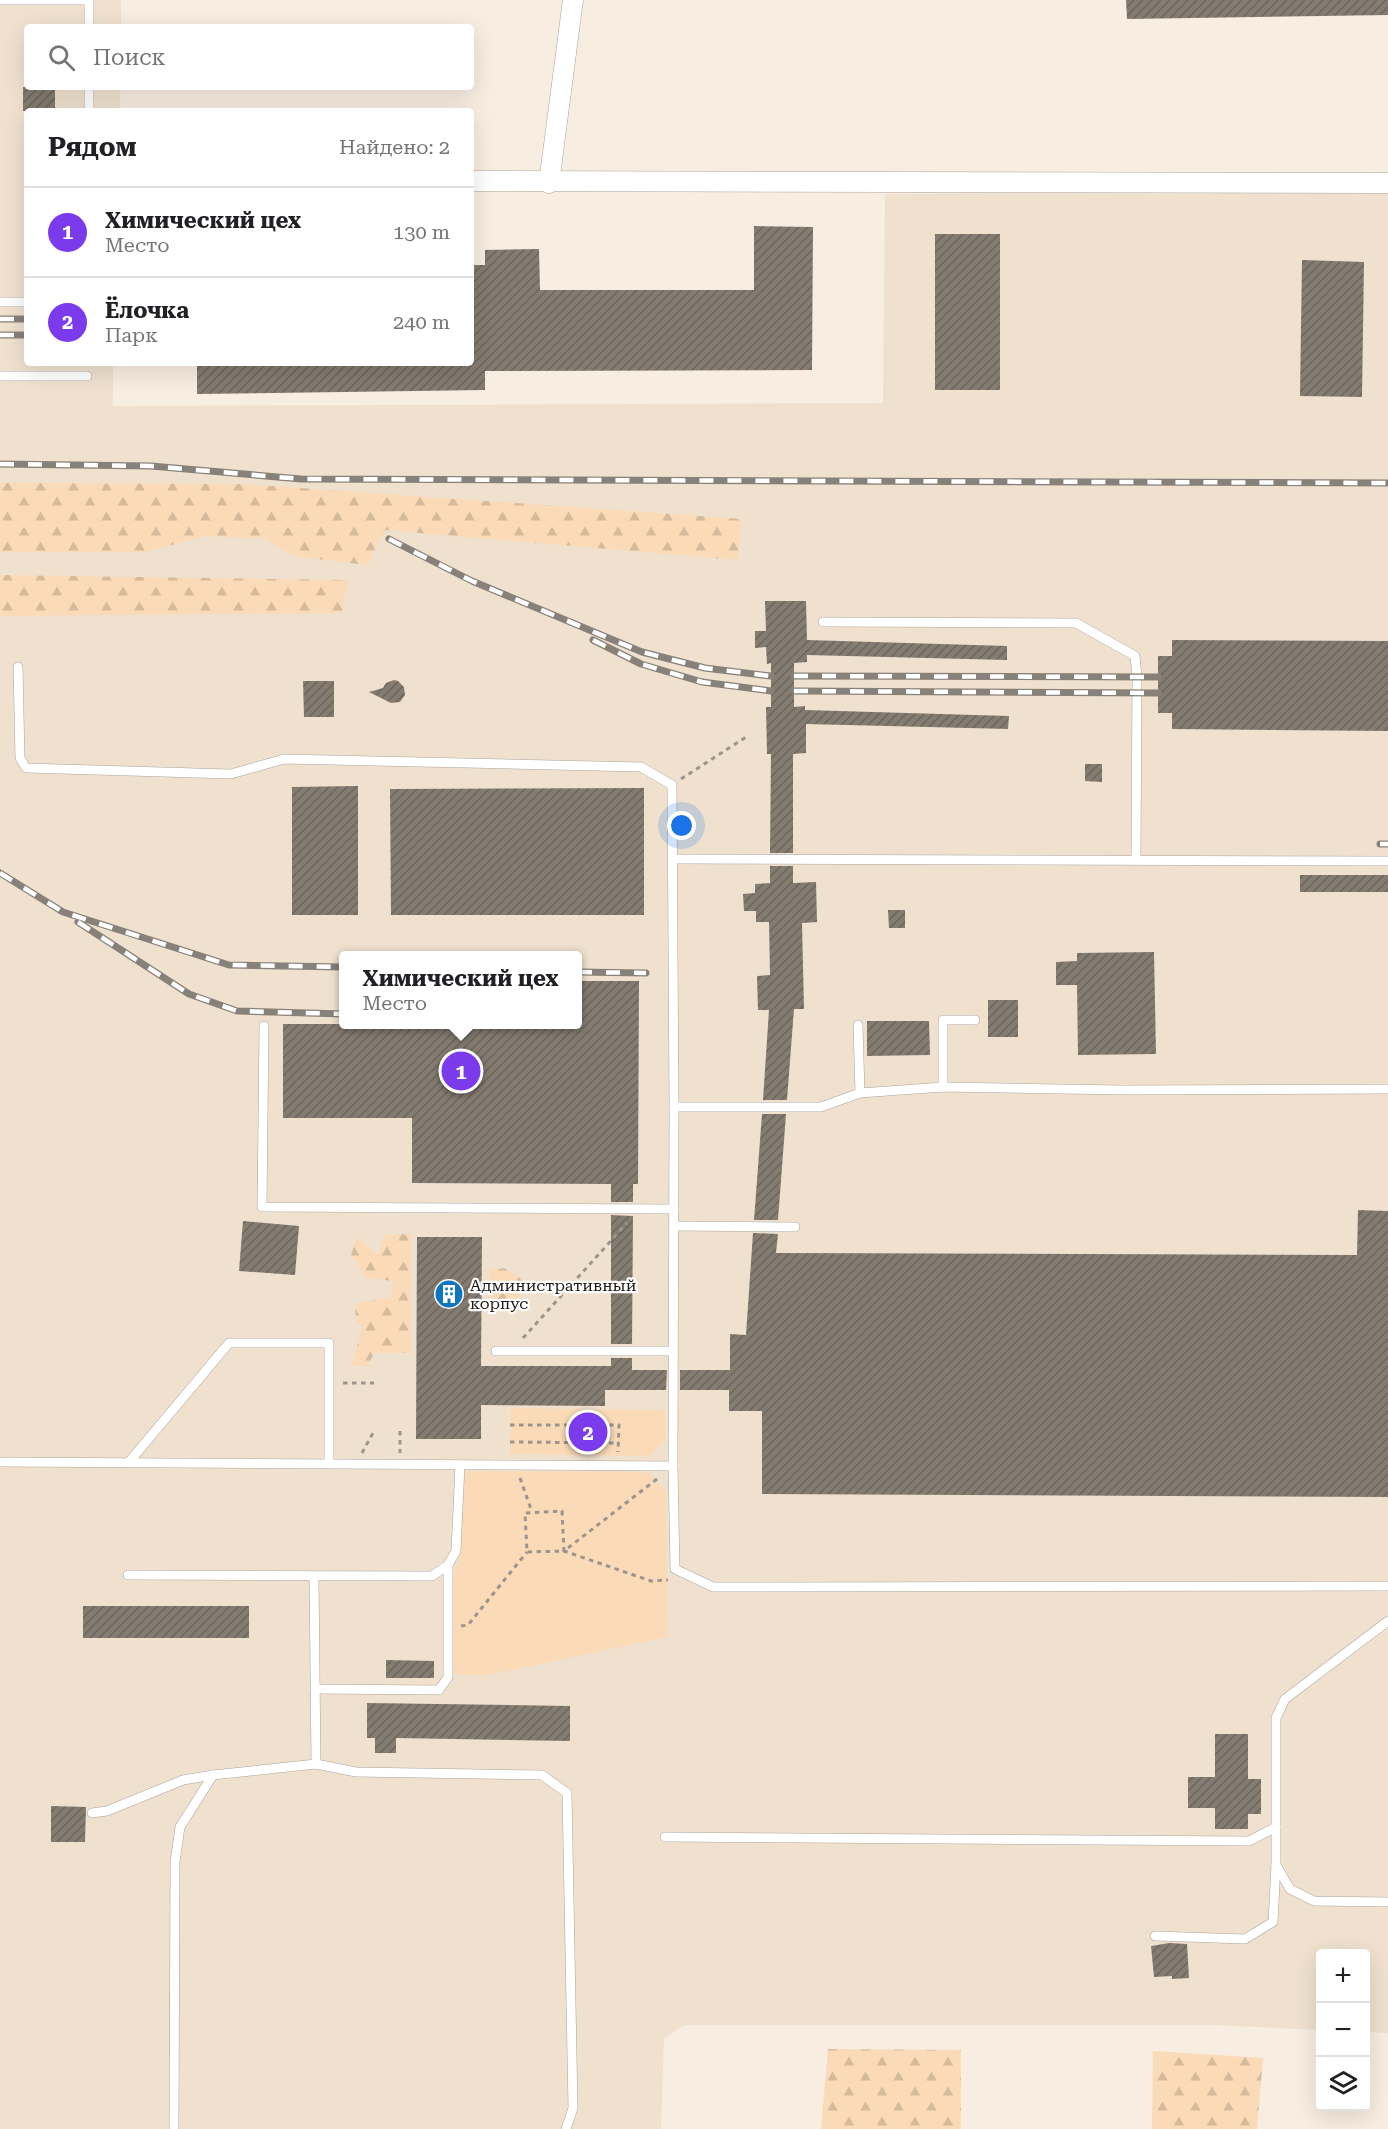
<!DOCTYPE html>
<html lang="ru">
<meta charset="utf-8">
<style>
:root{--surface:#fff;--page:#f6f6f6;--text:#202124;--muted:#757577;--line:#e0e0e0;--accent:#7c3aed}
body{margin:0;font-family:"Roboto Serif",serif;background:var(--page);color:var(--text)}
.controls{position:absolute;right:18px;bottom:18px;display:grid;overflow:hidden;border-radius:6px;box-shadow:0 6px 24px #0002}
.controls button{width:54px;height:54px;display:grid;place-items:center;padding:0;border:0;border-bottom:2px solid var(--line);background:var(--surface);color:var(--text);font:30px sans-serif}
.you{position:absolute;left:682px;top:826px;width:21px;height:21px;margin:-15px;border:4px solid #fff;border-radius:50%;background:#1a73e8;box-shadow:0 0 0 9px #1a73e833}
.badge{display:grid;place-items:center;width:39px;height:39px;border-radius:50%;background:var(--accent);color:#fff;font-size:20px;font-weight:700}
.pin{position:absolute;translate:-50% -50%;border:3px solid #fff;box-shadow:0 2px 6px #0006}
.popup{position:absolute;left:339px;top:951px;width:243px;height:78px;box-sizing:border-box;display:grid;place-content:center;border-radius:6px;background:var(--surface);filter:drop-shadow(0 2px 4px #0005);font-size:20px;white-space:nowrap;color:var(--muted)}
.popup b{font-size:22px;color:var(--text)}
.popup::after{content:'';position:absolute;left:50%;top:100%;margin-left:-12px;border:12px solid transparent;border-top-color:var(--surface)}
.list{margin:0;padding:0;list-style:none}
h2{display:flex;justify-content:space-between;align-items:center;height:78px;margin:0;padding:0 24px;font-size:26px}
h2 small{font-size:20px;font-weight:400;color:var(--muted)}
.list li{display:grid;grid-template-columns:39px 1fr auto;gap:18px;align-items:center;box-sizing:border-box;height:90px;padding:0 24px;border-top:2px solid var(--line)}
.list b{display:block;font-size:22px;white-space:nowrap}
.list p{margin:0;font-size:20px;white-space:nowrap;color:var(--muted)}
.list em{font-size:20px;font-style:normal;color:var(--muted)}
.icon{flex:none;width:33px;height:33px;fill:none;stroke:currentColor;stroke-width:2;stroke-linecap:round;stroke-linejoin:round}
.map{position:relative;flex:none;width:1388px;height:2129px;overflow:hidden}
.search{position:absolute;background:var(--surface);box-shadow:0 6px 24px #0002;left:24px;top:24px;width:450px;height:66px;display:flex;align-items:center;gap:15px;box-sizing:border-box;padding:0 21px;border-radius:6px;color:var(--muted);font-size:22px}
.panel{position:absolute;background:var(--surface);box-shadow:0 6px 24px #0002;left:24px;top:108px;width:450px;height:258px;border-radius:6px}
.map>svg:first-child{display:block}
</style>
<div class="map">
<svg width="1388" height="2129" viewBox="0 0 1388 2129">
<defs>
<pattern id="forest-firs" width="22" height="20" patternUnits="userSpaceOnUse" patternTransform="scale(1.5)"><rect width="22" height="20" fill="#fadab7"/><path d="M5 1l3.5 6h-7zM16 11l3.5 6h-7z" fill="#d6ba9c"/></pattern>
<pattern id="building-hatch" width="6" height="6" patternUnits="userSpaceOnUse" patternTransform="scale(1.5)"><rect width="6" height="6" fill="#857c71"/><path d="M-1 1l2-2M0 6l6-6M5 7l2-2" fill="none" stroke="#6c655c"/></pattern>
</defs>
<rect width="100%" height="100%" fill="#f8ede1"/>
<path fill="#f0e1cf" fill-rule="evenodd" d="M0,0h121v27h-94v60h93v24h-93v252h86v43l770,-3 2,-209 503,-4v1843l-22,-1v-78h-46v76l-109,-5h-526l-21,13 -3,91h-661zM344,956h234v68h-234z"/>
<g fill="url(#forest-firs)">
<path d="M0,483l245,1 497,35 -5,41 -352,-30 -18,35 -75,-9 -25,-17 -61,-3 -61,16h-145z"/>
<path d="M0,575l348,5 -6,33 -342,3z"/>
<path d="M410,1234v119h-36l-6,13h-16l10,-39 -6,-6 -1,-17 35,-7 4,-16 -28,-3 -15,-23 6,-18 21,18 8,-20z"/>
<path d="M504,1268l24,15 -20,31 -18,-9v-34z"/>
<path d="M828,2049l133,1v79h-140z"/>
<path d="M1153,2051l110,7 -6,71h-105z"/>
</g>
<g fill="#fadab7">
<path d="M511,1408l154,2 1,29 -16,17 -140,-2z"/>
<path d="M465,1471l184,1 17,21 1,144 -183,39 -30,-2 -2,-96 7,-16z"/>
</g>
<g fill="url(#building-hatch)">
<path d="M1126,0h262v15l-261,4z"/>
<rect x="23" y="87" width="32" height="24"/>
<path d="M754,226l59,1 -1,143 -327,1v19l-288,4v-31h274v-98h14v-15l54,-1 1,41h214z"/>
<rect x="935" y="234" width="65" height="156"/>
<path d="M1302,260l62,2 -2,135 -62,-1z"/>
<path d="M765,601h41l1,39 200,6v14l-200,-5v7l-13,1v44l11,-1v4l204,6 -1,13 -202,-5v29l-13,1v99h-23l1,-99h-4l-1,-47h5v-44l-4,1 -1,-17 -11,1v-17h11z"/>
<path d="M1172,640l216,1v90l-216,-2v-16h-14v-57h14z"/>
<path d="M394,680l4,1 6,6 1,8 -5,7 -9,1 -22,-11 14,-4 3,-5z"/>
<path d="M303,681h31v36h-30z"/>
<path d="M1085,764h17v18l-17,-1z"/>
<path d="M358,786v129h-66v-128z"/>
<path d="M644,788v127h-253l-1,-126z"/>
<path d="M770,866h23v17l23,-1 1,40 -15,1 2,86h-10l-7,91h-24l6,-90h-11l-1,-34 13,-1 -1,-53h-13v-11h-12l-1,-17 12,-1v-9l15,-1z"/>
<rect x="1300" y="875" width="88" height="17"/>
<path d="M888,910h17v18h-16z"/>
<path d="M1154,952l2,102 -78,1 -1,-70h-21v-23l21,-1v-8z"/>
<path d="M578,981h61l-1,203h-5v18h-22v-18l-199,-1v-65h-129v-94h295z"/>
<rect x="988" y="1000" width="30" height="37"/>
<path d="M867,1021h62l1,34 -63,1z"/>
<path d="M762,1114h24l-8,106h-24z"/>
<path d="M1358,1210l30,1v286l-626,-3v-83h-33v-21h-49v-20h50v-36l16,1 7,-102 25,1 -2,19 581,2z"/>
<path d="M611,1215l22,1 -1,128h-21z"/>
<path d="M243,1221l56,5 -4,49 -56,-4z"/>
<path d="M417,1237h65l-1,129h130v-8h21v12h35l-1,20h-61v16l-124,-1v34h-65z"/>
<rect x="83" y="1606" width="166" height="32"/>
<path d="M386,1660l48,1v17h-48z"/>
<path d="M367,1703l203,3v35l-174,-3v15h-21v-15h-8z"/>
<path d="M1215,1734h33v45h13v35h-13v15h-33v-21h-27v-31h27z"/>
<path d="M51,1806l35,1 -1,35h-34z"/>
<path d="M1169,1943l18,1 2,34 -17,1v-3l-18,1 -3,-31z"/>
</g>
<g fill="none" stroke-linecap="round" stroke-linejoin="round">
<g stroke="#aca398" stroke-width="10">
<g id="service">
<path d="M0,0h89v27"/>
<path d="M89,87v24"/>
<path d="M0,302h27"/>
<path d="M0,376h87"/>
<path d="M823,622l253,1 59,33 2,21 -1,183"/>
<path d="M18,667l2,91 6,10 205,6 53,-15 357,8 31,18 2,322"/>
<path d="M673,859l715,2"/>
<path d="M858,1025l2,68"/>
<path d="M264,1026l-2,181 412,2"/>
<path d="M943,1087v-67h32"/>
<path d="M674,1226l121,1"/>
<path d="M496,1351h177"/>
<path d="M0,1462l673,4 1,-359h147l39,-14 83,-6 178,3 267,-1"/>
<path d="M129,1462l100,-119h100v120"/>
<path d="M673,1466l2,103 38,18 675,-1"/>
<path d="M128,1575l304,1 16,-11 8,-14 4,-86"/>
<path d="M314,1577l2,187"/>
<path d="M1388,1621l-103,78 -9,19v147l14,24 24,12 74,1"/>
<path d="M315,1689l124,1 9,-13v-112"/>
<path d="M92,1813l15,-2 76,-31 30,-5 103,-11 40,8 186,3 25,18 6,315 -7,21"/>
<path d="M665,1837l584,4 27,-14"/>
<path d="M1155,1936l90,3 28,-17 3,-57"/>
<path d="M174,2129l1,-267 5,-35 33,-52"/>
</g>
</g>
<g stroke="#aca398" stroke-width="21">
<g id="minor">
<path d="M471,181l917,2"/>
<path d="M549,183l24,-183"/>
</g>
</g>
<g stroke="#9d958c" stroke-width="3" stroke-dasharray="4.5 4.5" stroke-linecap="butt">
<path d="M681,779l65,-42"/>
<path d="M523,1338l104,-115"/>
<path d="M343,1383h31"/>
<path d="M510,1425h109l-1,27"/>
<path d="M400,1431v22"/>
<path d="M510,1442l109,1"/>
<path d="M362,1453l12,-22"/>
<path d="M520,1478l12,34"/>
<path d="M657,1479l-93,72 87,30 17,-1"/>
<path d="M562,1511l2,40 -37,1 -2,-39z"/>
<path d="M461,1626l7,-1 59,-73"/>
</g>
<use href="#service" stroke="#fff" stroke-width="9"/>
<use href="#minor" stroke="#fff" stroke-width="20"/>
<g stroke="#888179" stroke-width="7">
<g id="rail">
<path d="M0,319h27"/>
<path d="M0,335h27"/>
<path d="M0,464l151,2 150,13 1087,4"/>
<path d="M389,539l83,42 170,71 63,16 66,8"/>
<path d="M593,640l48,24 61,18 69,9"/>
<path d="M794,676l364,1"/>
<path d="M794,691l364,2"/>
<path d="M1380,844h8"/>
<path d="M0,873l63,39 166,53 115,2"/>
<path d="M78,922l111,72 48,17 107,3"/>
<path d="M578,972l68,1"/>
</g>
</g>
<use href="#rail" stroke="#fff" stroke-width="4.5" stroke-dasharray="14" stroke-linecap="butt"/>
</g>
<defs>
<g id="building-disc" transform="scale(1.5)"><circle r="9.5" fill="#0f75c0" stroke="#fff"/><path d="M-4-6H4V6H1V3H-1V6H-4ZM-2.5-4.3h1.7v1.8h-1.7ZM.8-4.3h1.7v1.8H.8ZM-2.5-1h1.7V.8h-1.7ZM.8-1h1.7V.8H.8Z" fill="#fff"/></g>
</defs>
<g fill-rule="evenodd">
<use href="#building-disc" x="449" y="1294"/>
</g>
<g text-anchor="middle" stroke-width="4.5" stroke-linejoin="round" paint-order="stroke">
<g font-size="16" fill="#1b1814" stroke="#fff" text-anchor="start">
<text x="470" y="1291">Административный<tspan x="470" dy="18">корпус</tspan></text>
</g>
</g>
</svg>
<div class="controls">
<button>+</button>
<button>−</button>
<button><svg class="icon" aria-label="layers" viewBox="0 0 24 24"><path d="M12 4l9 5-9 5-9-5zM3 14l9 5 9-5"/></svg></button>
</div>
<div class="you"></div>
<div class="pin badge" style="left:461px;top:1071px">1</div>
<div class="popup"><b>Химический цех</b>Место</div>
<div class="pin badge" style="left:588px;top:1432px">2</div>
<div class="search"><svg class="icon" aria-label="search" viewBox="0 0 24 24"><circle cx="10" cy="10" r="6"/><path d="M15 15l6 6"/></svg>Поиск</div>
<section class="panel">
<h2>Рядом<small>Найдено: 2</small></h2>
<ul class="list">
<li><span class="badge">1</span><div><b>Химический цех</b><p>Место</p></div><em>130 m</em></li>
<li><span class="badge">2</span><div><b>Ёлочка</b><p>Парк</p></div><em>240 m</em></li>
</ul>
</section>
</div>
